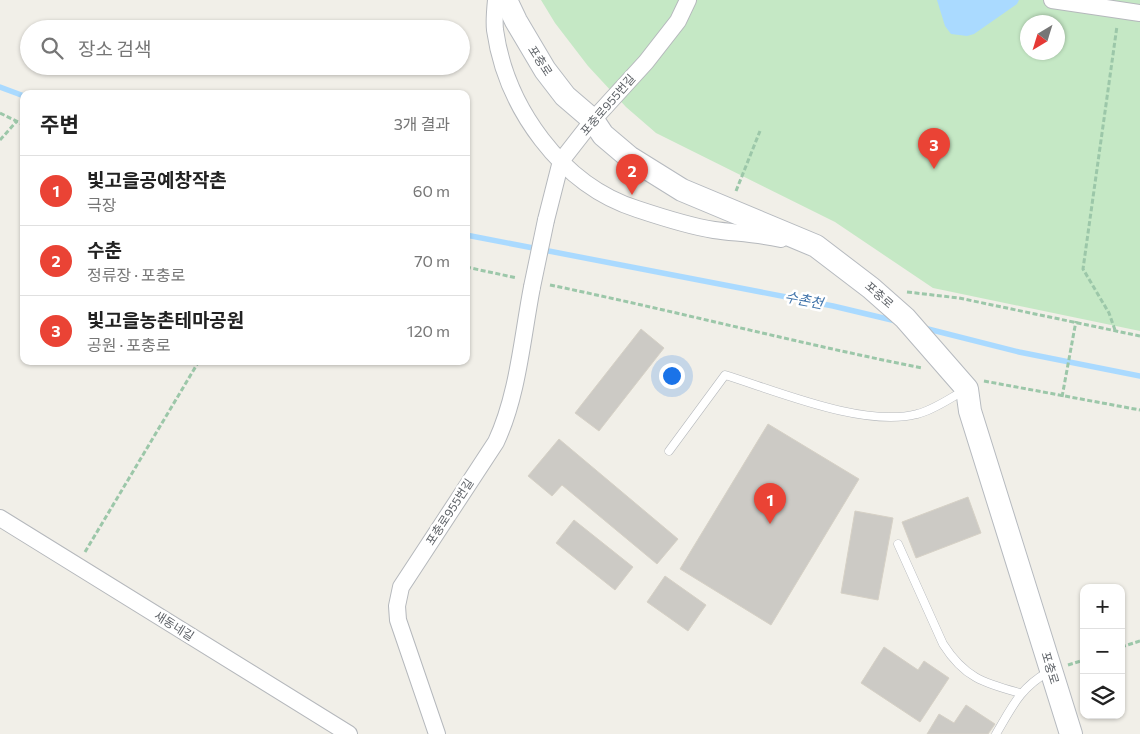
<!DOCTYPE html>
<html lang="ko">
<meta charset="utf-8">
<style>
:root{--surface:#fff;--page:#f2f2f2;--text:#222;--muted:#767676;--line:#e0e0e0;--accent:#ea4335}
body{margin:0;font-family:Commissioner,"Noto Sans KR",sans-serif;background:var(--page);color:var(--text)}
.controls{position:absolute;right:15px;bottom:15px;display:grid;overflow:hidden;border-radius:10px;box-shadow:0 1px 4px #0004}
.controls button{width:45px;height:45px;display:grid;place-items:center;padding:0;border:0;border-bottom:1px solid var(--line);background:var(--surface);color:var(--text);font:25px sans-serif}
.compass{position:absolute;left:1020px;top:15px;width:45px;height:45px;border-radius:50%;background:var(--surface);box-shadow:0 1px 4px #0004;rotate:218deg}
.you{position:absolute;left:671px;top:375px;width:18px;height:18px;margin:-12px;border:4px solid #fff;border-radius:50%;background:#1a73e8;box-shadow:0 0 0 8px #1a73e833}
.badge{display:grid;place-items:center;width:32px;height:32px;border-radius:50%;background:var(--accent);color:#fff;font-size:16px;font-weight:700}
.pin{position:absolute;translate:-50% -41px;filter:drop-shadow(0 1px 2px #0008)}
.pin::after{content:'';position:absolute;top:26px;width:18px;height:15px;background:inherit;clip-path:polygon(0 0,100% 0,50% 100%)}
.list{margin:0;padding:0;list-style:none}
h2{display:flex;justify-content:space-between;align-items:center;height:65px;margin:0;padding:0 20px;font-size:21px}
h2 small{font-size:16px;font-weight:400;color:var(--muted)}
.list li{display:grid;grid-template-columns:32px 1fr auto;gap:15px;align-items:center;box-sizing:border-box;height:70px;padding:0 20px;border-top:1px solid var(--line)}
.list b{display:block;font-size:19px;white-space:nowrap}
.list p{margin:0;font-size:16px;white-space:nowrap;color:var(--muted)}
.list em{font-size:16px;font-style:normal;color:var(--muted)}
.icon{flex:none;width:28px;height:28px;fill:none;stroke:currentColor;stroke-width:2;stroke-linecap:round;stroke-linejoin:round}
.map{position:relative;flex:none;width:1140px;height:734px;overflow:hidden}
.search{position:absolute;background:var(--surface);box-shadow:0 1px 4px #0004;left:20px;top:20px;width:450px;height:55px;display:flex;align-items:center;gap:12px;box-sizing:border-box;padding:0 18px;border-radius:28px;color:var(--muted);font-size:19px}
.panel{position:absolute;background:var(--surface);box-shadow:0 1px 4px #0004;left:20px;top:90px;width:450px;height:275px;border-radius:10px}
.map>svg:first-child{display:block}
</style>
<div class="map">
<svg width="1140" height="734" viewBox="0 0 1140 734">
<rect width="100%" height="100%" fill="#f1efe8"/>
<path fill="#c5e8c5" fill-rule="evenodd" d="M541,0h599v331l-207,-43 -98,-66 -179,-89 -30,-26 -38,-41 -33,-43zM1028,22h30v30h-30z"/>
<path fill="#aadaff" d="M937,0h82l-2,4 -43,30 -7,2 -16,-2 -6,-8z"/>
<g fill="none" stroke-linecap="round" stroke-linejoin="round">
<g stroke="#aadaff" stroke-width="5.5">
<path d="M0,87l24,9"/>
<path d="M466,235l367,71 63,15"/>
<path d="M924,328l95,24 121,24"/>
</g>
</g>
<g fill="#cccac5" stroke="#d6d1c6">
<path d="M641,329l23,19 -65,83 -24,-18z"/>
<path d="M768,424l91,55 -88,146 -91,-56z"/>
<path d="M559,439l119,100 -21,25 -95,-79 -10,11 -24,-20z"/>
<path d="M968,497l13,36 -65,25 -14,-36z"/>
<path d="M855,511l38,7 -15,82 -37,-7z"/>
<path d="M574,520l59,47 -18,23 -59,-47z"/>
<path d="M665,576l41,29 -18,26 -41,-29z"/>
<path d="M884,647l34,23 6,-9 25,17 -29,44 -59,-39z"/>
<path d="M966,705l29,19 -7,10h-61l12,-20 15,9z"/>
</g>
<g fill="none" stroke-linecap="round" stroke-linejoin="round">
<g stroke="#b5b8bc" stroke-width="9">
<g id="lane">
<path d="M669,451l56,-76c52,16 139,53 192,39 17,-4 33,-16 48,-24"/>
<path d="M898,544l45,100c21,33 40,39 77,49"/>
<path d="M996,734c16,-27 24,-46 52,-62"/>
</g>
</g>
<g stroke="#b5b8bc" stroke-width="18">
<g id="street">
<path d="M496,0c-1,10 -2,21 -1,30 11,77 66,155 142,179 24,8 51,17 77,21 22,3 45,4 67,9"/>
<path d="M1052,0l88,13"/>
<path d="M546,220l15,-59 32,-41 53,-58 32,-41 10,-21"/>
<path d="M0,518l349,216"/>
<path d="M437,734l-39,-114 -1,-14 4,-19 95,-145c22,-47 26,-103 36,-155"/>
</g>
</g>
<g stroke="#b6babf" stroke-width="24">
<path id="secondary" d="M506,0l10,21 29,49 20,26 28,24 10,15 26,22 53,33 134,56 55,42 34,30 62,71 3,22 101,323"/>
</g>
<g stroke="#9cc7a9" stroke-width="3" stroke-dasharray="5 2.5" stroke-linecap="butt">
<path d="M0,113l24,12"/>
<path d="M0,140l17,-19"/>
<path d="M736,191l24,-60"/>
<path d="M466,267l51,11"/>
<path d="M550,285c125,26 247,58 372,83"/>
<path d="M907,292l52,6 181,38"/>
<path d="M1115,330l-6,-17 -26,-44 34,-243"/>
<path d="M984,381l156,29"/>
<path d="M1062,397l14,-76"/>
<path d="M85,552l114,-191"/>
<path d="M1121,647l19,-6"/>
<path d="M1068,665l16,-5"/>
</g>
<use href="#lane" stroke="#fff" stroke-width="8"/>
<use href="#street" stroke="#fff" stroke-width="16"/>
<use href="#secondary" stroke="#fff" stroke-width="22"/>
<g stroke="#b5b8bc" stroke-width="18" stroke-linecap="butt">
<path id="street-bridge" d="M532,287l14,-67"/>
</g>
<use href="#street-bridge" stroke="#fff" stroke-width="16"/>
</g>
<g text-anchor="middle" stroke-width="5" stroke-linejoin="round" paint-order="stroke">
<g font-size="12" fill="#5f6368" stroke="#fff">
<text transform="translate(540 61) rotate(57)" y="4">포충로</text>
<text transform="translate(608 105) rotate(-49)" y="4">포충로955번길</text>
<text transform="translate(879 295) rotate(41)" y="4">포충로</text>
<text transform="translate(450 512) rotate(-57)" y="4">포충로955번길</text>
<text transform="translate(174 626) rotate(32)" y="4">새동네길</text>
<text transform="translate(1050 668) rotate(73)" y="4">포충로</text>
</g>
<g font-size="14" font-style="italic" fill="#4174aa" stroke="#fff">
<text transform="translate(804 300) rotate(11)" y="5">수촌천</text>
</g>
</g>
</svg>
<div class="controls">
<button>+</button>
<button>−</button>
<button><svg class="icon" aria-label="layers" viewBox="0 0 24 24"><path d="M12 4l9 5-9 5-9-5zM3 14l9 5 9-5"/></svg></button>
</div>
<svg class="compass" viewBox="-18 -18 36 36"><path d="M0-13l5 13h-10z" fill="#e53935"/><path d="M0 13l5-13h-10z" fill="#767676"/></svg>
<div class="you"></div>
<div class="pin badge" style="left:770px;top:524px">1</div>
<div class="pin badge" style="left:632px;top:195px">2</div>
<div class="pin badge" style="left:934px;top:169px">3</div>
<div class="search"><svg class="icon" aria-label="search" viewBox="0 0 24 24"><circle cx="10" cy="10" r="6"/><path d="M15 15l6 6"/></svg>장소 검색</div>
<section class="panel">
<h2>주변<small>3개 결과</small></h2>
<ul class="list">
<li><span class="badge">1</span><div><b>빛고을공예창작촌</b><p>극장</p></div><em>60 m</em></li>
<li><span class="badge">2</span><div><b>수춘</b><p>정류장 · 포충로</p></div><em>70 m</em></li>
<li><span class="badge">3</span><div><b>빛고을농촌테마공원</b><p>공원 · 포충로</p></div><em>120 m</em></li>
</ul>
</section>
</div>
